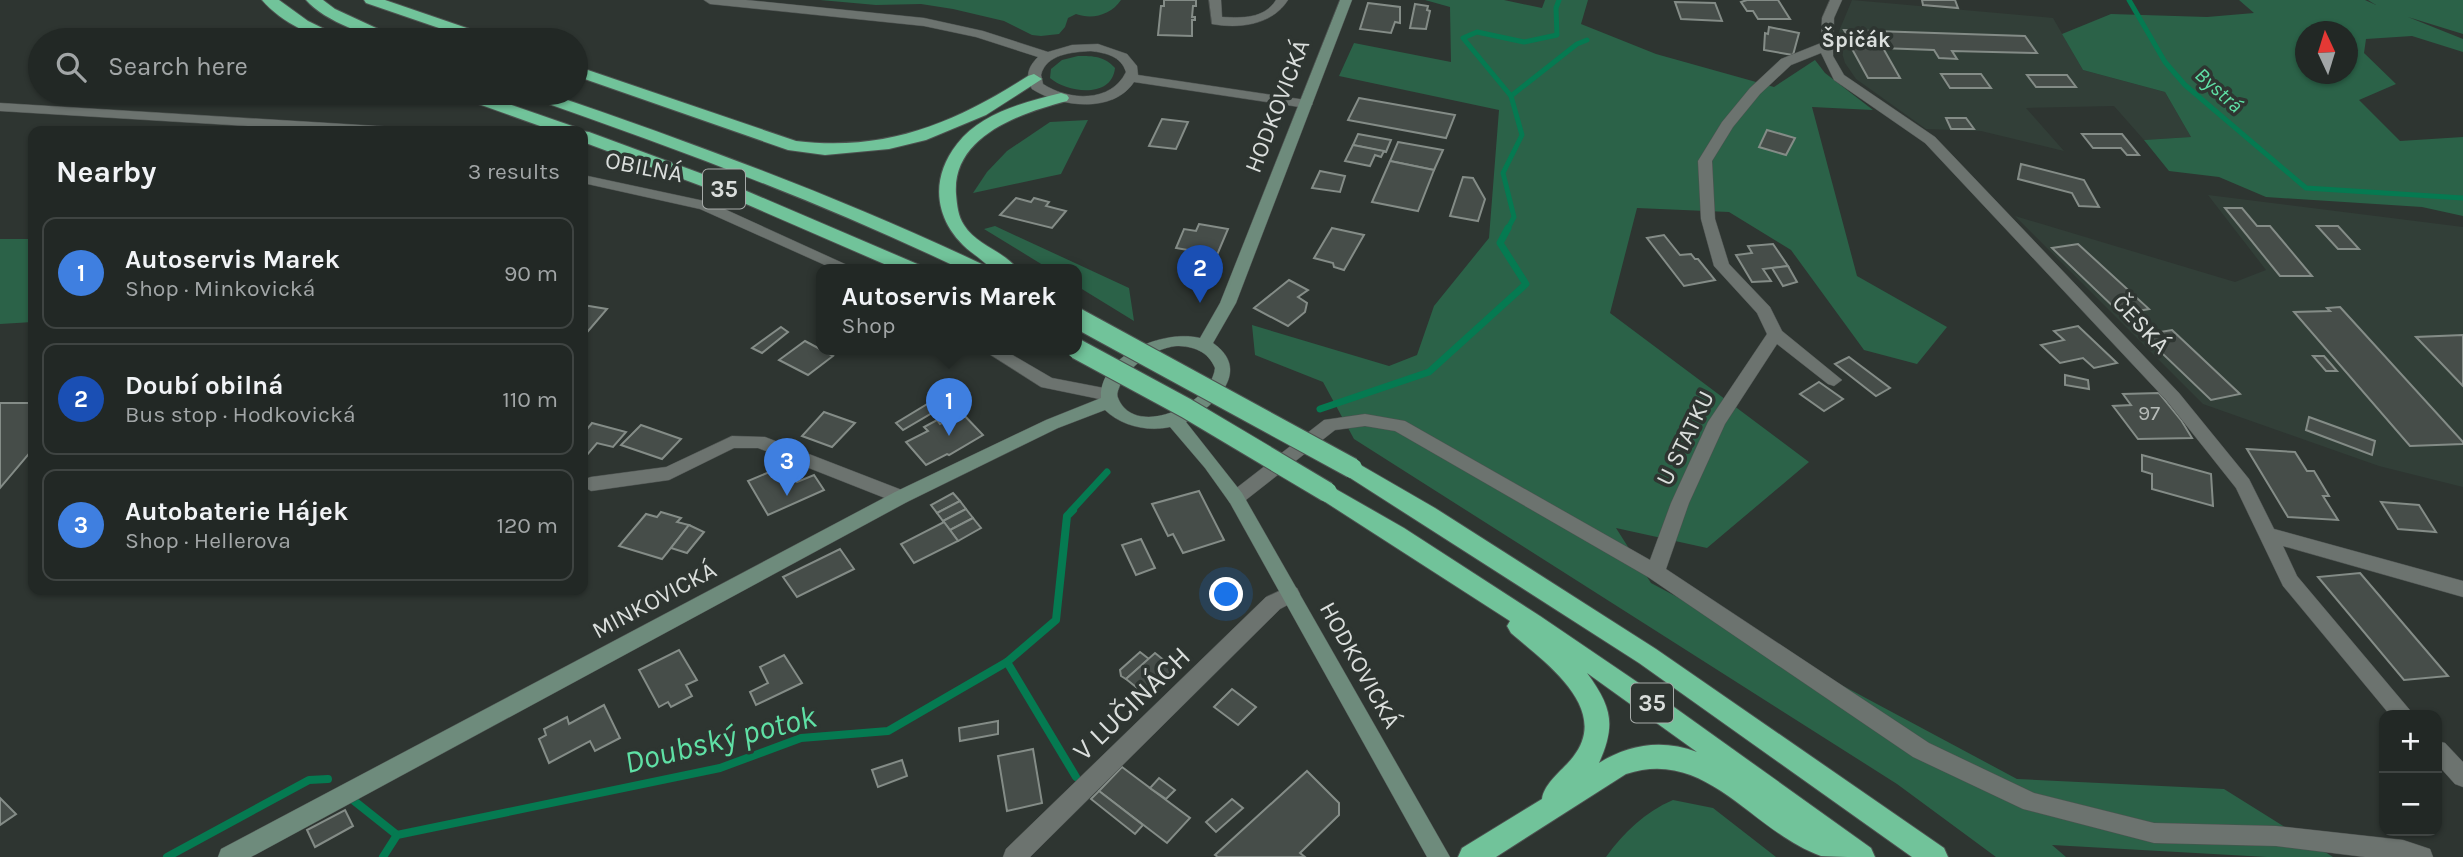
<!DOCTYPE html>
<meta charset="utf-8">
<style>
:root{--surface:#222825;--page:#2e3432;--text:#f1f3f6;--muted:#a2a6a7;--line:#3f4442;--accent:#ea580c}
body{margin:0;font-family:Karla,sans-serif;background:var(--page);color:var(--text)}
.controls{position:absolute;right:21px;bottom:21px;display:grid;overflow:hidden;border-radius:14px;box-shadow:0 2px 5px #0004}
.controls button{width:63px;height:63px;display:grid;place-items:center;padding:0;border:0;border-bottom:2px solid var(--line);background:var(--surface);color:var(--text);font:35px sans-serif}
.compass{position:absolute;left:2295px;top:21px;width:63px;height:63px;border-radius:50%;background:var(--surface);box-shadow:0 2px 5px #0004;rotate:356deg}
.you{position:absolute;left:1227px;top:595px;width:24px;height:24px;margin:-18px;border:5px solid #fff;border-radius:50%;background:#1a73e8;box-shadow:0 0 0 10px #1a73e833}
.badge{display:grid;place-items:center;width:46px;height:46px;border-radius:50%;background:var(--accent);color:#fff;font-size:23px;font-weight:700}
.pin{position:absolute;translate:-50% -58px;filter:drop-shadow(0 2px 4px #0008)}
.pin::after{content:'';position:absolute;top:37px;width:24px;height:21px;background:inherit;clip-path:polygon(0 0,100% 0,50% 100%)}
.popup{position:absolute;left:816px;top:264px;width:266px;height:91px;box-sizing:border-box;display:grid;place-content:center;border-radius:14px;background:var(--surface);filter:drop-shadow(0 2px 5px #0005);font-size:23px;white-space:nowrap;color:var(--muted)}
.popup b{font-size:26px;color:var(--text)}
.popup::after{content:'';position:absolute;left:50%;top:100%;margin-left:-14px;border:14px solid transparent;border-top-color:var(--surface)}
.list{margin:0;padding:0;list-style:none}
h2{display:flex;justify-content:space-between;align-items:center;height:91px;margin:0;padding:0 28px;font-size:30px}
h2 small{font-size:23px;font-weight:400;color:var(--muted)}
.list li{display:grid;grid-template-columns:46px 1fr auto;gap:21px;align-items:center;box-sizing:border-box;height:112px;margin:0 14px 14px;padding:0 14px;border:2px solid var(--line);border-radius:14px}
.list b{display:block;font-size:26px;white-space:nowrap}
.list p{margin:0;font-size:23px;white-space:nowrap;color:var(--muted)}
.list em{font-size:23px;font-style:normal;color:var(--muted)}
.icon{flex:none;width:38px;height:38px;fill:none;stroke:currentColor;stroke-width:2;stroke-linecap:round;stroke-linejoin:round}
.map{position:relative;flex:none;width:2463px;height:857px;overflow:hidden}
.search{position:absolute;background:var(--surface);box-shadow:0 2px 5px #0004;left:28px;top:28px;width:560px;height:77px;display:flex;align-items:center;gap:18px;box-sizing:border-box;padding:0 24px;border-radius:38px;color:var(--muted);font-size:26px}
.panel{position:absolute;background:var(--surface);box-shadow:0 2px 5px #0004;left:28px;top:126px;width:560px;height:469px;border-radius:14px}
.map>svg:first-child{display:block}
</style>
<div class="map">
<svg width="2463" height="857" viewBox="0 0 2463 857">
<rect width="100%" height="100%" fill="#2e3531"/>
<g fill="#323f38">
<path d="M1852,0l201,18 30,52 82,22 26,45 -47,3 -30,-34 -88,2 38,43 -83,-20 -55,-2 -70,-50 -11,-16 -8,-27z"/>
<path d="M2208,195l255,32v260l-84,-21 -176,-62 -188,-188 220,66 31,-12z"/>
</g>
<g fill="#2b6248" fill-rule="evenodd">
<path d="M820,0h301c-10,15 -29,20 -45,14l-8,4 -3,9 -6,7 -18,2 -9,-1 -28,-14 -51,-12 -32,-5 -45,1z"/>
<path d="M1425,0h79l38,8 3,-8h43l-7,24 75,30 118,33 41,-27 10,13 48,37 -61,-3 45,169 90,51 -30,37 -53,-14 -73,-100 -62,-38 -92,-4 -27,105 199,149 -102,86 -91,-20 35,55 366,196 207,10 109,68h-66l-215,-12 14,12h-70l-99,-73 -543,-345 -31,-57 -68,-27 -3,-30 137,41 28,-11 17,-49 55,-68 10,-128 -160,-34 15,-33 97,19 -1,-55z"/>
<path d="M2239,0h126l11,5 -8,-5h95v34l-55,-17 55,22v13l-51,-16 -46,3 -2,14 32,31 -37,16 41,41 63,-4v79l-41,-9 -156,-10 -47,-20 -50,-6 -25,-31 47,-3 -26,-45 -82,-22 -21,-36 49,-20 96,3 47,-4zM2306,32h42v42h-42z"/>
<path d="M1078,56c16,0 26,0 37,12 -3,31 -48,25 -65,10l1,-9 11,-9z"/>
<path d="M1088,120l-27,54 -88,19 14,-21 20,-21 43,-29z"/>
<path d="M995,226l134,62 5,33 -57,-35v-16h-26l-67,-41z"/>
<path d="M0,239h33v83l-33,2z"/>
<path d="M1673,800l40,8 63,49h-170c18,-25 39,-45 67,-57z"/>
</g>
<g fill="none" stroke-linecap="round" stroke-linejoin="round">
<g stroke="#057a51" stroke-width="5">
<path d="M2129,0l36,62 20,23 121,103 157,10"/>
<path d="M1511,96l66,-52 10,-4"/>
<path d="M1507,230l7,-13 -11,-44 19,-38 -11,-39 -48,-58 14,-6 47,10 33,-7 -1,-27 3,-8"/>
</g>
<g stroke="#057a51" stroke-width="7">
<path d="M1320,409l109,-37 97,-88 -26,-41 8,-15"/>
<path d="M1071,511l36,-39"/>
</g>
<g stroke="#057a51" stroke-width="8">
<path d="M1007,662l69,115"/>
<path d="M353,800l44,35"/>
<path d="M167,857l142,-77 19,-1"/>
<path d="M383,857l14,-22 323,-67 81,-30 87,-7 119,-69 49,-42 11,-104 6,-6"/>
</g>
</g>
<g fill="#464d49" stroke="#848c87" stroke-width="2">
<path d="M1164,0h32v6h-3l-1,11h3v3h-3v16l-34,-1 3,-29h3z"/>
<path d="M1747,0h31l12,19h-32l-5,-8h-6l-6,-9z"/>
<path d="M1922,0h33l3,8 -35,-3z"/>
<path d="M1675,2l40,1 7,18 -41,-2z"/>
<path d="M1368,3l32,4v16l-5,-1 -4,11 -31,-4z"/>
<path d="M1415,4l13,2 -1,4 3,1 -4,18 -16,-1z"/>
<path d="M1769,27l30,6 -6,22 -29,-5 1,-17 3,1z"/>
<path d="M1844,30l181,6 12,17 -85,-2 5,8 -18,-1 -5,-8 -80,-3z"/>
<path d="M1851,47l32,1 17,30h-32z"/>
<path d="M1941,74h40l10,14h-41z"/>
<path d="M2027,75h40l9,12h-40z"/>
<path d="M1359,98l96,17 -9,23 -98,-18z"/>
<path d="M1946,118h20l8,11h-23z"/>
<path d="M1162,119l26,3 -12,27 -27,-3z"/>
<path d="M1767,130l28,8 -9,17 -27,-8z"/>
<path d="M1358,134l33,6 -5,12 -33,-7z"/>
<path d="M2082,134h40l17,21h-12l-6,-7h-28z"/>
<path d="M1398,142l45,8 -9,20 -44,-9z"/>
<path d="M1353,145l31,6 -3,6 -6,-2 -5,11 -25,-5z"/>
<path d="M1390,161l44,9 -16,41 -46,-9z"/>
<path d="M2021,164l63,16 15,27 -20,-1 -7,-13 -54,-14z"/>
<path d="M1320,171l25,5 -5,16 -28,-4z"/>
<path d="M1463,177l10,1 12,21 -7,22 -28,-5z"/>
<path d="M1016,198l15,4 3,-4 15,4 -3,4 20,5 -14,17 -52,-13z"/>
<path d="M2225,208h17l15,18h13l42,50h-32z"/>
<path d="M1199,224l29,5 -11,26 -41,-7 8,-19 12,2z"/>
<path d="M2317,226h21l21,23h-21z"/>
<path d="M1332,228l32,7 -20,35 -10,-3 -1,-4 -19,-5z"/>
<path d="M1664,235l16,20 11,-1 4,5h3l17,21 -31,6 -37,-48z"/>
<path d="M1773,244l15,22 -25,3 8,12 -19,1 -16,-27 16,-2 -4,-7z"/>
<path d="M2078,244l71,65 -28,5 -69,-66z"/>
<path d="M1788,266l9,16 -14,4 -11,-18z"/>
<path d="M1289,280l19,10 -10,7 9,6 -2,9 -17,14 -34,-18z"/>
<path d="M583,305l24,4 -24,28z"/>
<path d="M2340,307l123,135v2l-53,2 -116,-134 36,-1 -3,-3z"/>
<path d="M2078,326l39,37 -23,5 -11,-10 -23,5 -19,-18 23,-5 -10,-9z"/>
<path d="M781,327l7,5 -26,21 -10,-5z"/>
<path d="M2172,330l68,64 -29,6 -68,-65z"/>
<path d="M2463,335v51l-47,-49z"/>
<path d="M805,341l28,15 -25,19 -29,-15z"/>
<path d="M2313,356h11l13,15h-11z"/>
<path d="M1849,357l41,31 -14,8 -41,-32z"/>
<path d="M2065,375l23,5 1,9 -24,-4z"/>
<path d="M1819,382l24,17 -19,12 -24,-17z"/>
<path d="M2159,393l22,27 11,18 -54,1 -25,-33 18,-1 -8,-11z"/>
<path d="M0,403h33v46l-33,39z"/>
<path d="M929,403l8,7 -34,20 -7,-7z"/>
<path d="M824,412l31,11 -23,24 -30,-11z"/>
<path d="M962,413l21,22 -34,20 -2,-1 -21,11 -20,-23 22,-11 -4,-4 13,-7 3,4z"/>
<path d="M2309,417l66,24 -3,14 -66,-25z"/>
<path d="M592,423l34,9 -13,15 -16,-4 -10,12 -4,-1v-20z"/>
<path d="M641,425l40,14 -19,20 -41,-14z"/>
<path d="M2247,449l48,3 12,19h7l15,25h-6l15,24 -50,-3z"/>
<path d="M2142,455l69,19 2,32 -61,-17v-15l-10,-3z"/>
<path d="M786,465l11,17 17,-7 10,15 -56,25 -20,-34z"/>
<path d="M1199,491l25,49 -41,13 -10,-19 -5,2 -16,-32z"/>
<path d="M953,493l7,8 -23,12 -6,-8z"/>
<path d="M960,501l6,8 -23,12 -6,-8z"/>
<path d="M2381,502l38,3 17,27 -38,-3z"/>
<path d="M966,509l7,9 -23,12 -7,-9z"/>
<path d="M661,512l20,6 -4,4 12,3 -27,34 -43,-13 27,-32 11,3z"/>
<path d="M973,518l8,10 -23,13 -8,-11z"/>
<path d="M944,522l14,19 -44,22 -13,-19z"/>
<path d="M689,525l15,7 -17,21 -16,-5z"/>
<path d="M1141,539l14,29 -19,7 -14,-30z"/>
<path d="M840,549l14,20 -57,28 -14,-20z"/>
<path d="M2360,573l88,103 -44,4 -86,-103z"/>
<path d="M679,650l18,30 -11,5 6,11 -21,11 -3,-5 -9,5 -20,-37z"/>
<path d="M1140,652l9,7 -23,20 -5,-3 -1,-6z"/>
<path d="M1155,653l21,17 -29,26 -21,-17z"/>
<path d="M784,655l18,28 -46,22 -6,-13 18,-9 -8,-16z"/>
<path d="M1232,689l24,18 -18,18 -24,-18z"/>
<path d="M604,705l16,33 -25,13 -5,-10 -41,22 -10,-24 7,-4 -2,-6 23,-12 2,7z"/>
<path d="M998,721v13l-38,7 -1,-13z"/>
<path d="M1033,749l9,54 -35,8 -9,-55z"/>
<path d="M902,760l5,16 -29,11 -6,-17z"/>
<path d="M1122,767l68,51 -23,25 -68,-52z"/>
<path d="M1307,771l32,32v12l-39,38 5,4h-87l-3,-2z"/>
<path d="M1159,778l16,12 -9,9 -16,-11z"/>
<path d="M1099,791l44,34 -8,9 -44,-35z"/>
<path d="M0,798l16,16 -16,11z"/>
<path d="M1232,799l11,9 -27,24 -10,-10z"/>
<path d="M345,810l8,16 -38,21 -8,-17z"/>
</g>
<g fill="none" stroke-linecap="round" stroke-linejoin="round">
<g stroke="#4d5250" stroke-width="1">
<g id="street">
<path d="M704,0h42l178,18 59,13 65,21 24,-7 26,-1 29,10 10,12 1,9 168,25 7,4 -7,4 -172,-26c-21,32 -74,25 -102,7 -7,-13 -4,-22 6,-32l-62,-20 -52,-11 -214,-22zM1091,51c15,2 30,5 35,21 -15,31 -57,29 -83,12l-2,-9c5,-21 31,-23 50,-24z"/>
<path d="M1209,0h12l1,17c20,1 42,2 54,-17h12c-16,25 -48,29 -76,24z"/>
<path d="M1830,0h12l-8,18 -1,38 11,19 91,62 244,256 70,86 25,50 189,52v16l-180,-51 14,30 117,139h-24l-107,-129 -47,-98 -69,-87 -242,-258 -91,-63 -13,-27 -30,12 -31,29 -27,33 -21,34 3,58 14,45 41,43 12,24 60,49 -8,6 -6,-2 -51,-40 -52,80 -36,79 -23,66 263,174 105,50 120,30 122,3 127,14 27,9 3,8h-68l-89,-11 -122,-3 -131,-34 -110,-52 -265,-180 -253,-146 -30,-5 -30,4 -93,73h-12l-3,-5 3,-5 94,-73 41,-6 40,7 245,139 21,-57 37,-81 59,-88 -10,-21 -43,-47 -13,-47 -3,-58 24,-39 28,-34 31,-29 40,-16 1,-25z"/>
<path d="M0,103l393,24 7,4h-71l-329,-20z"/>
<path d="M583,175l126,27 149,68h-22l-136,-61 -117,-26z"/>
<path d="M983,350h21l48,28 57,11 9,6 -9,6 -68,-14z"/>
<path d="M732,436l33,1 142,55 3,5 -3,5h-12l-137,-54h-24l-65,32 -78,11 -8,-5 2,-7 6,-2 75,-10z"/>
<path d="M1290,586l7,2 3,6 -3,6 -17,9 -250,248h-27l3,-8 260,-252z"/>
<path d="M2437,741l8,2 18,19v25l-8,-3 -18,-20z"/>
</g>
</g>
<g stroke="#4d5250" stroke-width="1">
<path id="secondary" d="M1340,0h12l-116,303 -23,40c40,28 1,63 -27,79l56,71 208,364h-23l-197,-354 -25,-35 -35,-41c-22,5 -49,-1 -65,-17l-47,18 -151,74 -656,355h-33l3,-8 674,-357 151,-72 55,-22c-2,-43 63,-69 99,-60l20,-35zM1176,346c17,0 32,5 39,22 -4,38 -84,73 -98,27 5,-25 34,-46 59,-49z"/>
</g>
<g stroke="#4d5250" stroke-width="2">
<g id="highway">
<path d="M262,0h17l29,21 39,19c-30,1 -65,-17 -85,-40z"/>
<path d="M306,0h17l12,9 67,31c-27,1 -78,-19 -96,-40z"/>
<path d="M364,0h21l108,37 3,3h-22l-108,-37z"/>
<path d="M576,66l220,75c90,11 159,-18 232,-65l6,-2 8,5 -56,36 -60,25 -37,9 -64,6 -37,-5 -212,-74z"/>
<path d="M454,93h23l98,34 2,4h-23l-98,-35z"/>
<path d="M524,93h23c149,51 296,105 439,173l2,4h-25c-142,-68 -288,-122 -437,-174z"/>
<path d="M1061,93l6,2 2,3 -2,3c-46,12 -115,35 -111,93 1,11 2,22 8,31 13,21 41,26 54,45 -6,0 -15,1 -21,0 -8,-2 -16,-11 -22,-15 -39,-28 -48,-73 -18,-111 24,-31 68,-42 104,-51z"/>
<path d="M582,131l7,1 146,54 187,80 2,4h-26l-175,-76 -140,-52z"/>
<path d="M1352,460l83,48 221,141 288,199 4,9h-36l-273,-194 -295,-189 -3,-6 3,-6z"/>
<path d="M1327,484l77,44 136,88 134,91 197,141 4,9c-16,0 -39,0 -54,-1 -70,-25 -114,-109 -195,-82l-130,83h-38l4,-9 80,-49c2,-16 21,-29 31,-42 39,-49 -30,-96 -62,-124l-4,-7 3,-5 -191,-123 -3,-6 3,-6zM1587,673l110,79c-34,-13 -68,-8 -98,11 17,-38 13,-56 -12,-90z"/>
</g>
</g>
<use href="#street" fill="#6c736f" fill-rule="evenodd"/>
<use href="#secondary" fill="#6e8b7c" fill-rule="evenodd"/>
<use href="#highway" fill="#71c39a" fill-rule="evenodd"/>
<g stroke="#4d5250" stroke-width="22" stroke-linecap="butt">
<g id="highway-bridge">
<path d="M1077,318l275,150"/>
<path d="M1077,349l109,59 141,84"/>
</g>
</g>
<use href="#highway-bridge" stroke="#71c39a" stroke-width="20"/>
</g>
<g text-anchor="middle" stroke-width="7" stroke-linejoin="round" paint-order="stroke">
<g font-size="21" font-weight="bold" fill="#dadedc" stroke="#2e3531">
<text x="1856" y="47">Špičák</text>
</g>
<g font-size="21" font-style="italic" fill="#5fe0a5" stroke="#2e3531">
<text transform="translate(2219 90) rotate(42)" y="7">Bystrá</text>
</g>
<g font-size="21" fill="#b5bab7">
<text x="2149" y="420">97</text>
</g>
<g fill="#2e3531" stroke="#a6aba9" stroke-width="2">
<rect x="703" y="169.5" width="42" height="39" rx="5"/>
<rect x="1631" y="683.5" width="42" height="39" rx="5"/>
</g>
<g font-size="23" font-weight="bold" fill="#dadedc">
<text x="724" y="197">35</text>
<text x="1652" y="711">35</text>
</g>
<g font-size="24" fill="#dadedc" stroke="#2e3531">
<text transform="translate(1277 106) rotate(-69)" y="8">HODKOVICKÁ</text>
<text transform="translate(644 167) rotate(11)" y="8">OBILNÁ</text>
<text transform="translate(2141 324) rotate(47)" y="8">ČESKÁ</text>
<text transform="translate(1685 438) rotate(-64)" y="8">U STATKU</text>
<text transform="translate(654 600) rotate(-28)" y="8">MINKOVICKÁ</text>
<text transform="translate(1360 665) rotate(61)" y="8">HODKOVICKÁ</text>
</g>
<g font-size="28" fill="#dadedc" stroke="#2e3531">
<text transform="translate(1131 703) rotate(-44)" y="10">V LUČINÁCH</text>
</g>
<g font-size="32" font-style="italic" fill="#5fe0a5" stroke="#2e3531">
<text transform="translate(720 739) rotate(-14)" y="11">Doubský potok</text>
</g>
</g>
</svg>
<div class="controls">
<button>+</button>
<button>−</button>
</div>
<svg class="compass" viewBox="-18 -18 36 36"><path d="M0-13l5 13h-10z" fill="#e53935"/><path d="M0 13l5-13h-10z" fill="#a2a6a7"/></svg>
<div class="you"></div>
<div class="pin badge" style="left:949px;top:436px;background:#3f7fe0">1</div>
<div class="popup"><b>Autoservis Marek</b>Shop</div>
<div class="pin badge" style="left:1200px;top:303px;background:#1a4fb4">2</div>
<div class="pin badge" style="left:787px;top:496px;background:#3f7fe0">3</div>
<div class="search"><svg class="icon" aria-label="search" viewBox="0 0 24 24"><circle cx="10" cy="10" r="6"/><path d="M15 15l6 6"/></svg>Search here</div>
<section class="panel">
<h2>Nearby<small>3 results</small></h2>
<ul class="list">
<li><span class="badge" style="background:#3f7fe0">1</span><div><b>Autoservis Marek</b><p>Shop · Minkovická</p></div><em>90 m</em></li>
<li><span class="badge" style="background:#1a4fb4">2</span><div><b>Doubí obilná</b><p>Bus stop · Hodkovická</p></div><em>110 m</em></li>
<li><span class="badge" style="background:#3f7fe0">3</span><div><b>Autobaterie Hájek</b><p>Shop · Hellerova</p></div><em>120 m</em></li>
</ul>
</section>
</div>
